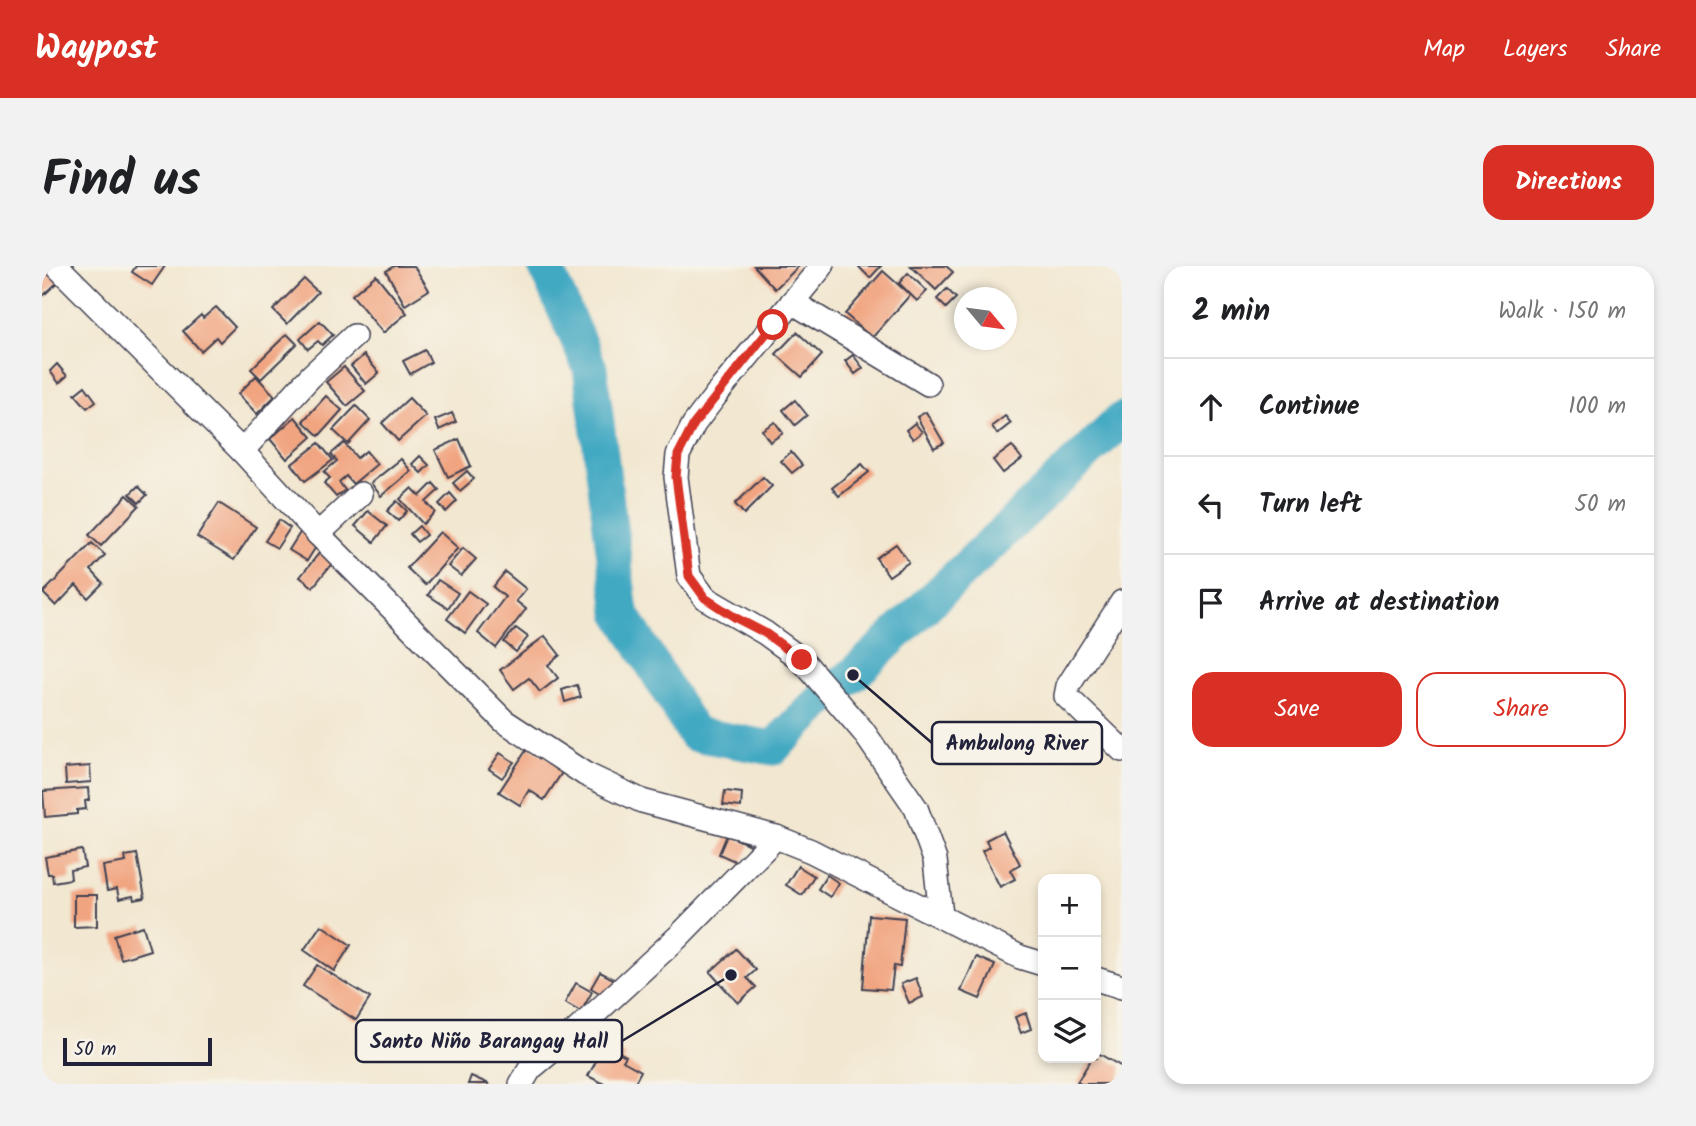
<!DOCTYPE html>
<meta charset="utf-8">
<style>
:root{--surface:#fff;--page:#f2f2f2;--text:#202124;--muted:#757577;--line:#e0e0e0;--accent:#d93025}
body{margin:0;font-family:Kalam,sans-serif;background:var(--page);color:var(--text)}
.controls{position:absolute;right:21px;bottom:21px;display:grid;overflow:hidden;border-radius:14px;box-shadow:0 4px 10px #0003}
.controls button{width:63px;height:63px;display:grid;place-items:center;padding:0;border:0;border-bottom:2px solid var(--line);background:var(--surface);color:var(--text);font:35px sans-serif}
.compass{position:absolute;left:912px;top:21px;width:63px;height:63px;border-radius:50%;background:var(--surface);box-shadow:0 4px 10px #0003;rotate:119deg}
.scale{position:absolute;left:21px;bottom:18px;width:149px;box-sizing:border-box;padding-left:7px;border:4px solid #22223b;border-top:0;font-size:19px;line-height:24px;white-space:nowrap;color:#22223b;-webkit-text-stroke:5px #f7f3e8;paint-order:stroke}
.stop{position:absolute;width:21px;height:21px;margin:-16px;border:5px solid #d93025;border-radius:50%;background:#fff}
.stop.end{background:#d93025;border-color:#fff;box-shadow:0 2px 7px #0008}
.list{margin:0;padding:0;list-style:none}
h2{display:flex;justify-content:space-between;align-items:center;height:91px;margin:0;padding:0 28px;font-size:30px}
h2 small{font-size:23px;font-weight:400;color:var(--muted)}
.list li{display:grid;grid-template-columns:46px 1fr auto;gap:21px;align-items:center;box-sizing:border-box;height:98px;padding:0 28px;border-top:2px solid var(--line)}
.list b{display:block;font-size:26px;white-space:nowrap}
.list em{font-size:23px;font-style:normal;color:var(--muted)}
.actions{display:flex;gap:14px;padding:21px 28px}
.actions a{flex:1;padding:16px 0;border:2px solid var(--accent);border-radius:21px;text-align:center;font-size:24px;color:var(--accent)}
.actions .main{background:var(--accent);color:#fff}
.icon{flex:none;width:38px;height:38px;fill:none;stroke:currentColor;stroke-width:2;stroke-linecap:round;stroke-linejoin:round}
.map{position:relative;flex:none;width:1080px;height:818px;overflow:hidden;border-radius:21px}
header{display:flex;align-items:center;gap:42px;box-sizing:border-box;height:98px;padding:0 35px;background:var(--accent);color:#fff}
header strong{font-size:33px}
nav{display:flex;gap:38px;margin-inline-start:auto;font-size:24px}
.intro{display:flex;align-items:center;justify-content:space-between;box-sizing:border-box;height:168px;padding:0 42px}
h1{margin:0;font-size:49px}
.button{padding:18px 32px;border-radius:21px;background:var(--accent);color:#fff;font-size:24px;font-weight:700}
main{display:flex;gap:42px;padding:0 42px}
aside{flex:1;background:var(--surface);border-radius:21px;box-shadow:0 4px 10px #0003}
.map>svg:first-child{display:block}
</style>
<header>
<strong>Waypost</strong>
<nav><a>Map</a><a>Layers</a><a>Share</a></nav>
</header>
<div class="intro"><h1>Find us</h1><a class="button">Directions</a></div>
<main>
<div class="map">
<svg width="1080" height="818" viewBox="0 0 1080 818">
<rect width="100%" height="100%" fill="#f7f3e8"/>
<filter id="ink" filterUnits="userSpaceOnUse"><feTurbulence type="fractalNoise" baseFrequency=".0143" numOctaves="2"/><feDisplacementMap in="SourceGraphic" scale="14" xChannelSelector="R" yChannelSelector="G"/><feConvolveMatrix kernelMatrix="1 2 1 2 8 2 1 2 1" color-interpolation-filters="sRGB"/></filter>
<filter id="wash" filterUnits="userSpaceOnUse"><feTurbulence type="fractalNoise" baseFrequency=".00686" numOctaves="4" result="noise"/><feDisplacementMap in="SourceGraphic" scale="28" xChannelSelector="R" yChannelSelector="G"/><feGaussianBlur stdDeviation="1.57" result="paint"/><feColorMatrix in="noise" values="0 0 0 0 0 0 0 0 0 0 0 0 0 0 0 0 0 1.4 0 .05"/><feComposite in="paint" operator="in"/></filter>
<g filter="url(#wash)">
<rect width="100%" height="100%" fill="#f2e7d0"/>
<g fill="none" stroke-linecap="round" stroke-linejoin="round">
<path stroke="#43a9c3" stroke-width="35" d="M503,0l45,102 31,244 73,122 79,14 58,-57 22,-16 269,-256"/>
</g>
<g id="blocks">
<g fill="#f1a480">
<path d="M94,0h29l-13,19 -20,-13z"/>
<path d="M352,0h20l15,24 -24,15 -19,-34z"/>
<path d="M712,0h45l-24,23z"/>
<path d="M816,0h23l-11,12z"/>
<path d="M869,0h35l7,6 -17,18z"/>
<path d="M8,1l11,12 -19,18v-22z"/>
<path d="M841,5l27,24 -38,43 -27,-24z"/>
<path d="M866,7l19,18 -10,10 -18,-18z"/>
<path d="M334,9l31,38 -24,20 -31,-38z"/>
<path d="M262,13l14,13 -31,32 -14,-14z"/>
<path d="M905,23l9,9 -10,10 -9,-9z"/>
<path d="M174,41l19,20 -15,15 -4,-5 -15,14 -18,-20 18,-16 2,3z"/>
<path d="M278,55l13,14 -11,10 -4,-4 -10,8 -8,-10z"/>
<path d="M755,66l25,23 -20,22 -26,-23z"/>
<path d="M245,68l10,10 -36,35 -10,-10z"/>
<path d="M383,84l6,12 -21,12 -7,-13z"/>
<path d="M322,89l15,18 -13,11 -15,-18z"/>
<path d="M811,89l10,13 -8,6 -10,-13z"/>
<path d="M15,98l10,12 -8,7 -9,-12z"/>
<path d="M302,101l21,24 -18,15 -21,-24z"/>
<path d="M214,110l19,20 -18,18 -19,-20z"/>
<path d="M43,120l11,15 -9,7 -12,-14z"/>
<path d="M284,130l16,14 -23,26 -16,-15z"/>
<path d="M367,132l17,18 -28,25 -16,-18z"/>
<path d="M753,134l12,15 -12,10 -12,-15z"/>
<path d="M314,140l14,14 -22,24 -15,-14z"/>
<path d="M884,146l18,31 -10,5 -17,-31z"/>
<path d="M410,147l4,9 -17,8 -4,-10z"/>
<path d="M963,150l6,7 -14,11 -5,-8z"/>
<path d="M253,151l17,20 -25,22 -17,-20z"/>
<path d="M733,156l8,11 -13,9 -8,-12z"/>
<path d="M873,157l7,9 -9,7 -7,-9z"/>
<path d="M417,173l12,27 -23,11 -13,-27z"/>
<path d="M277,177l14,17 -28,21 -13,-17z"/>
<path d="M302,177l13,15 9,-7 11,13 -24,20 -7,-8 -7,6 6,8 -9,7 -12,-14 6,-5 -6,-6 13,-11 -6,-7z"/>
<path d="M970,180l10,13 -19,14 -10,-13z"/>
<path d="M749,186l11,13 -10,8 -11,-12z"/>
<path d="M378,190l9,9 -8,8 -9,-9z"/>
<path d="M359,193l10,12 -30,25 -10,-13z"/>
<path d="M820,198l7,8 -30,24 -7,-8z"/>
<path d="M425,205l7,8 -14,12 -7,-8z"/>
<path d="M721,211l9,9 -28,28 -9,-10z"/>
<path d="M391,217l6,7 -13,12 9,10 -12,12 -23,-25 12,-11 8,8z"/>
<path d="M96,220l9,9 -8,8 -9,-9z"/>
<path d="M408,227l7,8 -11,11 -7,-8z"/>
<path d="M85,229l12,11 -38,40 -12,-11z"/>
<path d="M355,235l10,10 -9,10 -11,-10z"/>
<path d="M177,237l37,24 -22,33 -37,-23z"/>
<path d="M326,245l19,15 -13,16 -19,-16z"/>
<path d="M237,254l11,8 -13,20 -12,-7z"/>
<path d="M377,260l7,9 -9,7 -7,-8z"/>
<path d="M259,265l18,11 -12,19 -18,-11z"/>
<path d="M398,266l18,16 -33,37 -18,-17z"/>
<path d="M50,277l13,12 -14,15 12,13 -15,15 -12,-13 -20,21 -13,-13z"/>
<path d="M854,278l13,18 -20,14 -13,-18z"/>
<path d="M421,282l13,11 -15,17 -13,-10z"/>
<path d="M278,286l13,10 -20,25 -13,-10z"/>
<path d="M463,306l21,17 -10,12 10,8 -30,39 -18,-15 27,-36 -12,-10z"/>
<path d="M396,314l20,13 -10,15 -20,-13z"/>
<path d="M426,325l18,13 -21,29 -18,-14z"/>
<path d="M474,362l12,9 -12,15 -12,-10z"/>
<path d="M503,370l15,19 -12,10 10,13 -18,14 -11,-14 -15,11 -14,-19z"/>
<path d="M535,419l4,12 -16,5 -3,-12z"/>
<path d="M487,480l36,22 -21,32 -15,-10 -9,15 -21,-13z"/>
<path d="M458,487l14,9 -12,16 -13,-9z"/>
<path d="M48,500l1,16 -25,2 -1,-16z"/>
<path d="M46,522l1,12 -4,1 1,8 -9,1v4l-32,3 -2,-26z"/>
<path d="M683,525l17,2 -1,14 -18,-2z"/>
<path d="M961,565l17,33 -10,6 5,9 -15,8 -18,-36 7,-4 -3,-7z"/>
<path d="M685,569l23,10 -9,19 -22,-10z"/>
<path d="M40,584l3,17 -15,3 1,9 -18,3 -1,-8h-4l-3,-17z"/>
<path d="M95,588l8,44 -11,2 -1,-4 -14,3 -2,-10 -10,2 -4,-25 23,-4 -1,-6z"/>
<path d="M756,600l16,10 -12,19 -16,-10z"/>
<path d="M785,609l12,8 -9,14 -12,-8z"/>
<path d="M32,629h23v31l-23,1z"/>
<path d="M827,649l36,3 -5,49 -6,-1 -3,24 -28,-2z"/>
<path d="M279,659l30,20 -17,26 -30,-21z"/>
<path d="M101,660l7,24 -29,9 -7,-24z"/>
<path d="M694,683l20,21 -9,8 9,9 -18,16 -28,-31z"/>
<path d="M934,691l19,8 -15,34 -19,-8z"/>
<path d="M275,699l53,33 -14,22 -53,-34z"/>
<path d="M558,706l17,9 -9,17 -17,-10z"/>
<path d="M874,712l7,19 -14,6 -8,-19z"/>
<path d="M534,717l16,9 -11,20 -16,-9z"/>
<path d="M984,747l5,16 -10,4 -6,-16z"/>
<path d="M563,779l21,11 -3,5 18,10 -7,13h-30l-16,-8z"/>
<path d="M1054,786l26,15 -3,12 3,2v3h-41l-4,-2 15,-24h4z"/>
<path d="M429,810l18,8h-21z"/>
</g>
</g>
</g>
<g filter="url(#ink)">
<use href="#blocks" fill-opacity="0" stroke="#414051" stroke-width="2"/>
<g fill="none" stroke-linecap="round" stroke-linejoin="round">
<g stroke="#414051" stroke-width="26">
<g id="minor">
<path d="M15,0l185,185 76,83 186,187 81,53 57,27 134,36 35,14 209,106 23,7"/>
<path d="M780,0l-106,129 -22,29 -16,31 -2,22 13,99 16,22 60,35 37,27 61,71 53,77 19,52 6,56"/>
<path d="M750,36l136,82"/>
<path d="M200,185l69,-75 43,-40"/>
<path d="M276,268l43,-40"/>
<path d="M1080,336l-54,84 -2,10 56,54"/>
<path d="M1054,713l26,8"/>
<path d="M479,818l9,-15 47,-39 101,-93 98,-100"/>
</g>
</g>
<use href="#minor" stroke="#fff" stroke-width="23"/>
</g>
</g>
<g fill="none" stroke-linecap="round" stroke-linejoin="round" filter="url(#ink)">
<path stroke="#d93025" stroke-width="9" d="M731,59l-79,99 -16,31 -2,22 13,99 16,22 31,20 29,15 37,27"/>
</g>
<path fill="none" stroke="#22223b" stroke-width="2.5" d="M811 409L890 477M689 709L580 775"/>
<g fill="#22223b" stroke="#f7f3e8" stroke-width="2.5">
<circle cx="811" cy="409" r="7"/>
<circle cx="689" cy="709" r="7"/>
</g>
<g fill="#f7f3e8" stroke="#22223b" stroke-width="2.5">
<rect x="890" y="456" width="170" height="42" rx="7"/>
<rect x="314" y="754" width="266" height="42" rx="7"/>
</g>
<g font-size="21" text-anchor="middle" font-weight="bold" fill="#22223b">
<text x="975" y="484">Ambulong River</text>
<text x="447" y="782">Santo Niño Barangay Hall</text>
</g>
</svg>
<div class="controls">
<button>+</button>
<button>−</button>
<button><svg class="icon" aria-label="layers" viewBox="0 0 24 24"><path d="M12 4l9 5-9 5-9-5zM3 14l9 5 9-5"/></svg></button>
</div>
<svg class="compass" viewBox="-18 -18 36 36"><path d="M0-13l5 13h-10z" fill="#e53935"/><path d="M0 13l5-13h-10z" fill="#757577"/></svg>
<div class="scale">50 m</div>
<div class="stop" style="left:731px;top:59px"></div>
<div class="stop end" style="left:760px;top:394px"></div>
</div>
<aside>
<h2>2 min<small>Walk · 150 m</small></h2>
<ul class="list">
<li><svg class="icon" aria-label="ahead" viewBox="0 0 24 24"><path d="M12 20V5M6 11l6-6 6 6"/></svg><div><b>Continue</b></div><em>100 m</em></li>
<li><svg class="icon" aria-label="left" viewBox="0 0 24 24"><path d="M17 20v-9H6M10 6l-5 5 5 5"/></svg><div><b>Turn left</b></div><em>50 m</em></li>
<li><svg class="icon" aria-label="arrive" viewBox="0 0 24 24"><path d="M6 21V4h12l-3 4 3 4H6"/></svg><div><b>Arrive at destination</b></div></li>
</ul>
<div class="actions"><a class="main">Save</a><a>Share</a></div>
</aside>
</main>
